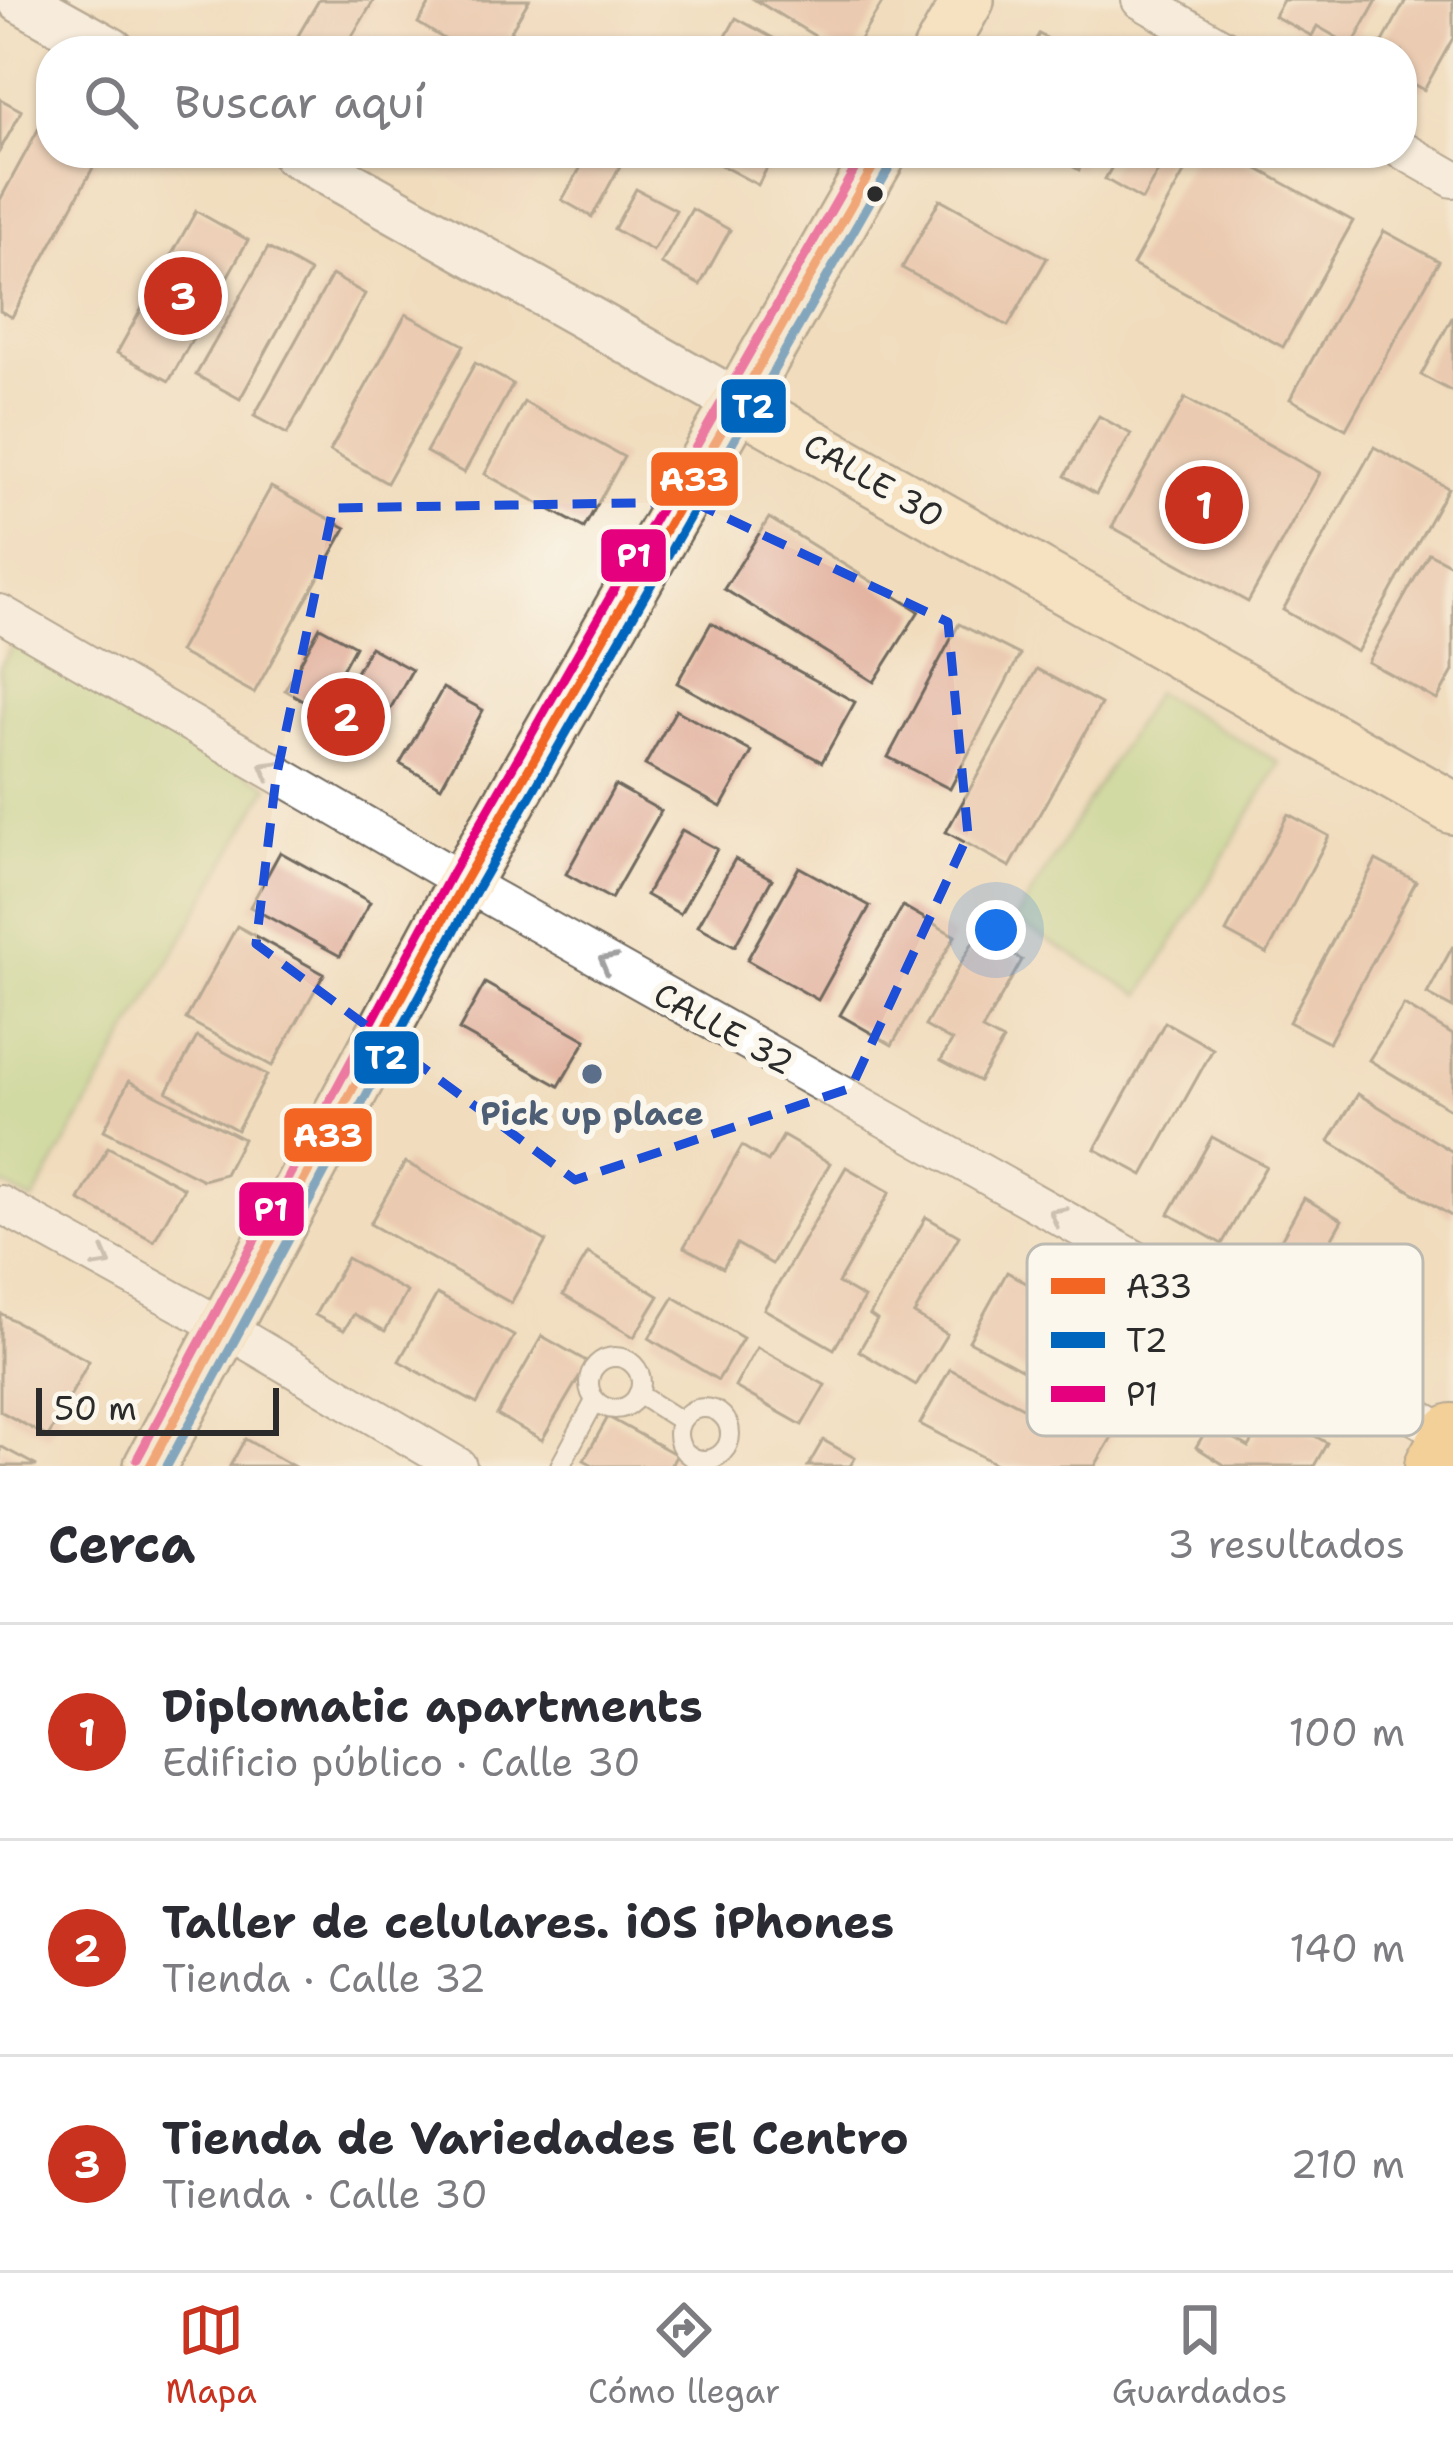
<!DOCTYPE html>
<html lang="es">
<meta charset="utf-8">
<style>
:root{--surface:#fff;--page:#f2f2f3;--text:#2b2b33;--muted:#7c7c81;--line:#e1e1e2;--accent:#c8321e}
body{margin:0;font-family:"Shantell Sans",sans-serif;background:var(--page);color:var(--text)}
.scale{position:absolute;left:36px;bottom:30px;width:243px;box-sizing:border-box;padding-left:12px;border:6px solid #2b2b2b;border-top:0;font-size:33px;line-height:42px;white-space:nowrap;color:#2b2b2b;-webkit-text-stroke:9px #fbf7ec;paint-order:stroke}
.you{position:absolute;left:996px;top:930px;width:42px;height:42px;margin:-30px;border:9px solid #fff;border-radius:50%;background:#1a73e8;box-shadow:0 0 0 18px #1a73e833}
.badge{display:grid;place-items:center;width:78px;height:78px;border-radius:50%;background:var(--accent);color:#fff;font-size:39px;font-weight:700}
.pin{position:absolute;translate:-50% -50%;border:6px solid #fff;box-shadow:0 3px 12px #0006}
.list{margin:0;padding:0;list-style:none}
h2{display:flex;justify-content:space-between;align-items:center;height:156px;margin:0;padding:0 48px;font-size:51px}
h2 small{font-size:39px;font-weight:400;color:var(--muted)}
.list li{display:grid;grid-template-columns:78px 1fr auto;gap:36px;align-items:center;box-sizing:border-box;height:216px;padding:0 48px;border-top:3px solid var(--line)}
.list b{display:block;font-size:45px;white-space:nowrap}
.list p{margin:0;font-size:39px;white-space:nowrap;color:var(--muted)}
.list em{font-size:39px;font-style:normal;color:var(--muted)}
.icon{flex:none;width:66px;height:66px;fill:none;stroke:currentColor;stroke-width:2;stroke-linecap:round;stroke-linejoin:round}
.map{position:relative;flex:none;width:1453px;height:1466px;overflow:hidden}
.search{position:absolute;background:var(--surface);box-shadow:0 3px 9px #0004;left:36px;right:36px;top:36px;height:132px;display:flex;align-items:center;gap:30px;box-sizing:border-box;padding:0 42px;border-radius:48px;color:var(--muted);font-size:45px}
.sheet{height:804px;background:var(--surface)}
nav{display:flex;justify-content:space-around;align-items:center;box-sizing:border-box;height:168px;border-top:3px solid var(--line);background:var(--surface);font-size:33px;color:var(--muted)}
nav a{display:grid;justify-items:center;gap:6px}
nav .on{color:var(--accent)}
.map>svg:first-child{display:block}
</style>
<div class="map">
<svg width="1453" height="1466" viewBox="0 0 1453 1466">
<rect width="100%" height="100%" fill="#fbf7ec"/>
<filter id="ink" filterUnits="userSpaceOnUse"><feTurbulence type="fractalNoise" baseFrequency=".00833" numOctaves="2"/><feDisplacementMap in="SourceGraphic" scale="24" xChannelSelector="R" yChannelSelector="G"/><feConvolveMatrix kernelMatrix="1 2 1 2 8 2 1 2 1" color-interpolation-filters="sRGB"/></filter>
<filter id="wash" filterUnits="userSpaceOnUse"><feTurbulence type="fractalNoise" baseFrequency=".004" numOctaves="4" result="noise"/><feDisplacementMap in="SourceGraphic" scale="48" xChannelSelector="R" yChannelSelector="G"/><feGaussianBlur stdDeviation="2.7" result="paint"/><feColorMatrix in="noise" values="0 0 0 0 0 0 0 0 0 0 0 0 0 0 0 0 0 1.4 0 .05"/><feComposite in="paint" operator="in"/></filter>
<g filter="url(#wash)">
<rect width="100%" height="100%" fill="#f1ddbe"/>
<g fill="#f1d5bd">
<path d="M297,0h286l46,27 -15,24h-347z"/>
<path d="M405,153h149l-39,64z"/>
</g>
<g fill="#add783" stroke="#6c8157" stroke-width="3">
<path d="M14,643l255,143 -236,415 -33,-18v-516z"/>
<path d="M1155,692l125,71 -139,232 -126,-74z"/>
</g>
<g id="blocks">
<g fill="#e3b3a0">
<path d="M319,0h55l-26,43 14,8h-73z"/>
<path d="M432,0h97l-30,51h-59l6,-11 -28,-17z"/>
<path d="M755,0h129l-31,51h-13z"/>
<path d="M1283,0h94l-25,46 -35,-20 -5,10 -38,-20z"/>
<path d="M1406,0h47v38l-29,52 -22,-12v-27h-24z"/>
<path d="M736,18l61,33h-79z"/>
<path d="M1039,34l32,17h-42z"/>
<path d="M0,99l22,12 -22,39z"/>
<path d="M46,115l5,3v35h50l-89,164 -12,-6v-111z"/>
<path d="M589,153l32,11 -29,53 -30,-17z"/>
<path d="M698,153h77l-17,32z"/>
<path d="M1049,153h39l-9,17z"/>
<path d="M1120,153h48l-26,47 -37,-21z"/>
<path d="M1195,153h34l124,68 -70,126 -150,-82z"/>
<path d="M636,189l40,21 -23,41 -39,-22z"/>
<path d="M940,199l107,59 -39,68 -106,-58z"/>
<path d="M692,209l38,21 -30,55 -39,-21z"/>
<path d="M196,211l52,29 -79,141 -52,-28z"/>
<path d="M1384,231l55,30 -93,168 -56,-30z"/>
<path d="M268,248l42,24 -70,127 -44,-24z"/>
<path d="M332,275l33,19 -78,140 -33,-18z"/>
<path d="M406,314l58,31 -77,138 -57,-32z"/>
<path d="M1453,316v76l-32,-17z"/>
<path d="M475,363l38,21 -49,89 -38,-21z"/>
<path d="M1185,398l135,75 -72,129 -136,-75z"/>
<path d="M524,402l100,55 -40,71 -99,-54z"/>
<path d="M1099,416l32,18 -35,60 -31,-18z"/>
<path d="M1374,447l74,41 -91,164 -74,-42z"/>
<path d="M271,487l75,41 -92,165 -75,-41z"/>
<path d="M769,518l150,93 -45,71 -150,-93z"/>
<path d="M1429,553l24,13v105l-16,29 -69,-38z"/>
<path d="M711,623l144,79 -33,60 -145,-79z"/>
<path d="M959,624l61,31 -70,134 -62,-32z"/>
<path d="M320,627l35,19 -35,64 -35,-20z"/>
<path d="M370,647l42,23 -41,73 -42,-22z"/>
<path d="M1037,669l64,35 -91,163 -64,-35z"/>
<path d="M443,688l40,22 -42,77 -41,-23z"/>
<path d="M676,710l76,42 -31,55 -76,-42z"/>
<path d="M615,785l46,26 -50,88 -45,-25z"/>
<path d="M1288,814l41,22 -62,118 -41,-22z"/>
<path d="M682,830l35,19 -37,65 -34,-19z"/>
<path d="M280,852l90,50 -30,54 -90,-49z"/>
<path d="M735,859l37,20 -37,67 -37,-20z"/>
<path d="M1376,860l40,21 -87,162 -40,-21z"/>
<path d="M799,867l71,39 -52,94 -71,-40z"/>
<path d="M903,906l52,30 -63,109 -52,-30z"/>
<path d="M237,926l87,48 -52,92 -86,-47z"/>
<path d="M977,935l45,25 -40,70 21,11 -24,40 -38,-21 11,-19 -27,-15z"/>
<path d="M1453,946v62l-26,-14z"/>
<path d="M485,983l101,57 -27,46 -100,-56z"/>
<path d="M1404,1005l49,30v76l-84,-51z"/>
<path d="M1165,1022l48,27 -70,126 -48,-26z"/>
<path d="M197,1037l70,38 -30,55 -70,-38z"/>
<path d="M129,1081l114,58 -18,35 -22,6 -99,-50z"/>
<path d="M1358,1094l95,58v65l-124,-76z"/>
<path d="M783,1136l47,27 -58,101 -35,-20 -14,24 -39,-21 58,-101 26,16z"/>
<path d="M1212,1137l54,29 -44,78 -53,-30z"/>
<path d="M108,1147l76,41 -30,53 -75,-41z"/>
<path d="M405,1162l141,79 -35,62 -141,-79z"/>
<path d="M846,1167l44,25 -52,91 26,15 -30,51 -70,-40z"/>
<path d="M1304,1198l38,22 -32,57 -38,-21z"/>
<path d="M926,1217l33,19 -45,78 33,20 -31,51 -57,-34 18,-31 -7,-5z"/>
<path d="M588,1253l71,43 -25,41 -71,-42z"/>
<path d="M347,1258l60,34 -22,39 -31,-17 -10,16 -29,-15z"/>
<path d="M1007,1272l144,83 -16,27 -10,-6 -11,19 17,9 -36,62h-95l-80,-42 30,-55 117,61 15,-28 -113,-61z"/>
<path d="M437,1294l77,42 -37,68 -78,-43z"/>
<path d="M674,1297l69,41 -25,42 -69,-42z"/>
<path d="M0,1313l89,48 -41,76 -48,-26z"/>
<path d="M542,1336l46,26 -46,78 -45,-25z"/>
<path d="M757,1347l68,38 -23,40 -67,-38z"/>
<path d="M1271,1410l56,33 -13,23h-88l-30,-19 14,-23 39,23z"/>
<path d="M608,1417l69,38 -7,11h-75l-11,-6z"/>
<path d="M245,1439l48,27h-63z"/>
<path d="M823,1440l32,18 -5,8h-42z"/>
<path d="M0,1446l37,20h-37z"/>
</g>
</g>
</g>
<g filter="url(#ink)">
<use href="#blocks" fill-opacity="0" stroke="#70695e" stroke-width="3"/>
<g fill="none" stroke-linecap="round" stroke-linejoin="round">
<g stroke="#70695e" stroke-width="22">
<g id="service">
<circle cx="615" cy="1383" r="26"/>
<path d="M638,1394l43,27"/>
<circle cx="704" cy="1434" r="26"/>
<path d="M560,1466l35,-65"/>
</g>
</g>
<g stroke="#70695e" stroke-width="40">
<g id="minor">
<path d="M1140,0l89,51"/>
<path d="M1402,150l51,29"/>
<path d="M0,613l464,269 988,555"/>
<path d="M0,1204l223,123 235,139"/>
</g>
</g>
<g stroke="#70695e" stroke-width="50">
<g id="tertiary">
<path d="M21,0l91,51"/>
<path d="M294,153l444,250"/>
</g>
</g>
<g stroke="#70695e" stroke-width="56">
<g id="secondary">
<path d="M939,51l29,-51"/>
<path d="M738,403l715,405"/>
<path d="M150,1466l314,-584 417,-729"/>
</g>
</g>
<g stroke="#70695e" stroke-width="64">
<path id="trunk" d="M1435,1466l18,-32"/>
</g>
<use href="#service" stroke="#fff" stroke-width="18"/>
<use href="#minor" stroke="#fff" stroke-width="36"/>
<use href="#tertiary" stroke="#fff" stroke-width="45"/>
<use href="#secondary" stroke="#fce6c4" stroke-width="51"/>
<use href="#trunk" stroke="#f7c06c" stroke-width="60"/>
<g stroke="#fbf7ec" stroke-width="18">
<path id="bus-1" d="M150,1466l314,-584 417,-729"/>
</g>
<g stroke="#fbf7ec" stroke-width="18">
<path id="bus-2" d="M167,1466l310,-577 417,-729"/>
</g>
<g stroke="#fbf7ec" stroke-width="18">
<path id="bus-3" d="M137,1459l314,-584 413,-722"/>
</g>
<use href="#bus-1" stroke="#f26522" stroke-width="9"/>
<use href="#bus-2" stroke="#0065bd" stroke-width="9"/>
<use href="#bus-3" stroke="#e5007d" stroke-width="9"/>
</g>
<defs><path id="oneway-chevron" d="M-2-3.5L2.5 0L-2 3.5" fill="none" stroke-width="1.6" stroke-linecap="round" stroke-linejoin="round" transform="scale(3)"/></defs>
<g stroke="#a0a0a0">
<use href="#oneway-chevron" transform="translate(268 769) rotate(-150)"/>
<use href="#oneway-chevron" transform="translate(607 962) rotate(-151)"/>
<use href="#oneway-chevron" transform="translate(1057 1215) rotate(-151)"/>
<use href="#oneway-chevron" transform="translate(103 1260) rotate(29)"/>
</g>
</g>
<path d="M0 0H1453V1466H0ZM693,502l255,120 20,213 -117,253 -276,92 -319,-236 20,-166 57,-270z" fill="#f1ddbe" fill-opacity=".55" fill-rule="evenodd"/>
<path fill="none" stroke="#1d4ed8" stroke-width="9" stroke-dasharray="24 15" stroke-linejoin="round" d="M693,502l255,120 20,213 -117,253 -276,92 -319,-236 20,-166 57,-270z"/>
<circle fill="#2b2b2b" stroke="#fbf7ec" stroke-width="4.5" cx="875" cy="194" r="10"/>
<circle fill="#5c6f8a" stroke="#fbf7ec" stroke-width="4.5" cx="592" cy="1074" r="12"/>
<g text-anchor="middle" stroke-width="12" stroke-linejoin="round" paint-order="stroke">
<g font-size="33" fill="#2b2b2b" stroke="#fbf7ec">
<text transform="translate(874 480) rotate(30)" y="12">CALLE 30</text>
<text transform="translate(724 1028) rotate(29)" y="12">CALLE 32</text>
</g>
<g font-size="33" font-weight="bold" fill="#4e5e75" stroke="#fbf7ec">
<text x="592" y="1125">Pick up place</text>
</g>
</g>
<rect x="1027" y="1244" width="396" height="192" rx="18" fill="#fbf7ec" stroke="#bdbab2" stroke-width="3"/>
<rect x="1051" y="1278" width="54" height="16" fill="#f26522"/>
<rect x="1051" y="1332" width="54" height="16" fill="#0065bd"/>
<rect x="1051" y="1386" width="54" height="16" fill="#e5007d"/>
<g font-size="33" fill="#2b2b2b">
<text x="1126" y="1298">A33</text>
<text x="1126" y="1352">T2</text>
<text x="1126" y="1406">P1</text>
</g>
<g stroke="#fbf7ec" stroke-width="4.5">
<rect x="719" y="377" width="69" height="58" rx="12" fill="#0065bd"/>
<rect x="649" y="450" width="91" height="58" rx="12" fill="#f26522"/>
<rect x="599" y="527" width="69" height="57" rx="12" fill="#e5007d"/>
<rect x="352" y="1029" width="69" height="57" rx="12" fill="#0065bd"/>
<rect x="282" y="1106" width="92" height="58" rx="12" fill="#f26522"/>
<rect x="237" y="1180" width="69" height="58" rx="12" fill="#e5007d"/>
</g>
<g font-size="33" text-anchor="middle" font-weight="bold" fill="#fff">
<text x="753" y="418">T2</text>
<text x="694" y="491">A33</text>
<text x="634" y="567">P1</text>
<text x="386" y="1069">T2</text>
<text x="328" y="1147">A33</text>
<text x="271" y="1221">P1</text>
</g>
</svg>
<div class="scale">50 m</div>
<div class="you"></div>
<div class="pin badge" style="left:1204px;top:505px">1</div>
<div class="pin badge" style="left:346px;top:717px">2</div>
<div class="pin badge" style="left:183px;top:296px">3</div>
<div class="search"><svg class="icon" aria-label="search" viewBox="0 0 24 24"><circle cx="10" cy="10" r="6"/><path d="M15 15l6 6"/></svg>Buscar aquí</div>
</div>
<section class="sheet">
<h2>Cerca<small>3 resultados</small></h2>
<ul class="list">
<li><span class="badge">1</span><div><b>Diplomatic apartments</b><p>Edificio público · Calle 30</p></div><em>100 m</em></li>
<li><span class="badge">2</span><div><b>Taller de celulares. iOS iPhones</b><p>Tienda · Calle 32</p></div><em>140 m</em></li>
<li><span class="badge">3</span><div><b>Tienda de Variedades El Centro</b><p>Tienda · Calle 30</p></div><em>210 m</em></li>
</ul>
</section>
<nav>
<a class="on"><svg class="icon" aria-label="map" viewBox="0 0 24 24"><path d="M3 6l6-2 6 2 6-2v14l-6 2-6-2-6 2zM9 4v14M15 6v14"/></svg>Mapa</a>
<a><svg class="icon" aria-label="directions" viewBox="0 0 24 24"><path d="M12 3l9 9-9 9-9-9zM9 14v-3h6M13 9l2 2-2 2"/></svg>Cómo llegar</a>
<a><svg class="icon" aria-label="saved" viewBox="0 0 24 24"><path d="M7 4h10v16l-5-4-5 4z"/></svg>Guardados</a>
</nav>
